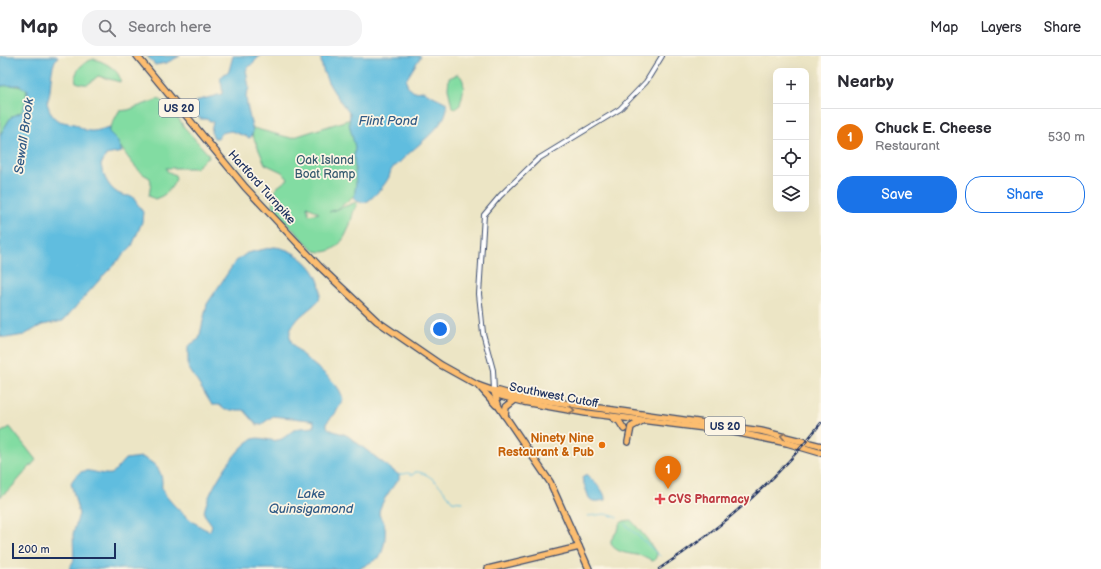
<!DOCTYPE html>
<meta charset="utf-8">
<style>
:root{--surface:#fff;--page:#f2f2f3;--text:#2b2b33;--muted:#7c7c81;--line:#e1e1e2;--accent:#1a73e8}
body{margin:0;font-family:"Balsamiq Sans",sans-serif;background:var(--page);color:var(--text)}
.controls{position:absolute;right:12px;top:12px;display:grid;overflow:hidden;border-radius:8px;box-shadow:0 4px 16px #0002}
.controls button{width:36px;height:36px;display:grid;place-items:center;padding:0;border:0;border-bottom:1px solid var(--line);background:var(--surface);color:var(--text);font:20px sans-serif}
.scale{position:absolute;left:12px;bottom:10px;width:104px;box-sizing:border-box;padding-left:4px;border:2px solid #1b2f5e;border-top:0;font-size:11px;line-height:14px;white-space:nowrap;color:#1b2f5e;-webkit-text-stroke:3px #fcf5e5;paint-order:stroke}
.you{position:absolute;left:440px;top:273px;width:14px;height:14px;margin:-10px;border:3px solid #fff;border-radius:50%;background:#1a73e8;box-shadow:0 0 0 6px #1a73e833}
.badge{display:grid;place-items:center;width:26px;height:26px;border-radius:50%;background:var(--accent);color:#fff;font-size:13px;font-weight:700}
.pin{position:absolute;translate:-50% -33px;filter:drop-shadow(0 1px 2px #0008)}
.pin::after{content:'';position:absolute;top:21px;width:14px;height:12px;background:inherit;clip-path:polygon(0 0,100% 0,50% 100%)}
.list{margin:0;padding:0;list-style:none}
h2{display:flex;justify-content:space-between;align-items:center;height:52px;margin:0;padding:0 16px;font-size:17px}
h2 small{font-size:13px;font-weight:400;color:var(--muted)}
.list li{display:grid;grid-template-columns:26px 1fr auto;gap:12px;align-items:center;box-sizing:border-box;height:56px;padding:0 16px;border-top:1px solid var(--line)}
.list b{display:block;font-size:15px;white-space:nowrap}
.list p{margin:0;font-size:13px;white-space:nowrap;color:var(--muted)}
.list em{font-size:13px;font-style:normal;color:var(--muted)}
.actions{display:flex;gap:8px;padding:12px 16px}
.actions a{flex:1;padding:9px 0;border:1px solid var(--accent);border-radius:16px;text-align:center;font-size:14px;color:var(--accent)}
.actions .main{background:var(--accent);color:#fff}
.icon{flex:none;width:22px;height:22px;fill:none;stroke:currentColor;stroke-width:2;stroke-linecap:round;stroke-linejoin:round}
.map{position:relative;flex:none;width:821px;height:513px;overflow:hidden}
header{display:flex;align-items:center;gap:24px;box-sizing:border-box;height:56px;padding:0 20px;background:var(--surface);border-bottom:1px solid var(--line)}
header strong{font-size:19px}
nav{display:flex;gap:22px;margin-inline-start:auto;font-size:14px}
.search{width:280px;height:36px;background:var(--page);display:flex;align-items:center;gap:10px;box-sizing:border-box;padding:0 14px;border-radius:16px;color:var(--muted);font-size:15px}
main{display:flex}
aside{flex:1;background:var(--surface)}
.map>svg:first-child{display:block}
</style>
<header>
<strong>Map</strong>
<div class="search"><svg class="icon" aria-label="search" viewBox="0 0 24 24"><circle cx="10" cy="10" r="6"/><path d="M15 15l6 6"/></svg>Search here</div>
<nav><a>Map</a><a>Layers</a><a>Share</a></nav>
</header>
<main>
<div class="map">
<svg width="821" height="513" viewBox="0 0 821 513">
<rect width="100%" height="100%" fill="#fcf5e5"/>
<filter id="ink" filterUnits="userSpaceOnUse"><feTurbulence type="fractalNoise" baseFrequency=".025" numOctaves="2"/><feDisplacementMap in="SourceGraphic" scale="8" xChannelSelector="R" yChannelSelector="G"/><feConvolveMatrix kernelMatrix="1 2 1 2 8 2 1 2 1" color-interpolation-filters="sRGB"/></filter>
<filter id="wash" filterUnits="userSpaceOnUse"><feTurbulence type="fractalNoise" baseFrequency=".012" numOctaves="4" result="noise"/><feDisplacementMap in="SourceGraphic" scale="16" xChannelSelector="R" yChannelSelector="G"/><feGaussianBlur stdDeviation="0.9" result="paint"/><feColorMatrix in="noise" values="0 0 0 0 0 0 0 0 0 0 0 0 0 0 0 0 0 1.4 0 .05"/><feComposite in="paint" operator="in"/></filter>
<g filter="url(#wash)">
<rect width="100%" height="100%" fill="#ece5c5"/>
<g fill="#82dca2" stroke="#4e8680" fill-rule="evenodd">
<path d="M94,3c9,2 28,12 26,23l-22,-6c-9,7 -8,11 -22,6 -3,-11 7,-20 18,-23z"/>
<path d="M458,18c10,7 4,21 2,31l-5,4 -3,-2 -4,-19 1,-10z"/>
<path d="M11,29l16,3 -1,14 -4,10 -11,5 -11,18v-49z"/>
<path d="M159,43l14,11 11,17 24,27 1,4 -4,1 -9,9h-30l1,3 8,4 1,4c-5,10 -9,16 -21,20l-6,-3 2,-13 -1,-5c-18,-8 -27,-32 -42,-46l11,-21 9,-1z"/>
<path d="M354,62l3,24 1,50 -20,17 -9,3 28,-10c0,4 -3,7 -4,11 -4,19 -14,44 -38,38l-40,-39 -2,-9 3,-15 12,-9 -6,-7 -17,-8 -16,-37 42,11zM307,150l12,7 -10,2z"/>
<path d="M10,371l26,33 -24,27 -12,10v-64z"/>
<path d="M631,464l16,19 10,15 -2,6 -3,1c-11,-10 -32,-3 -41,-17v-4l8,-12v-4l5,-3z"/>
</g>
<g fill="#61bddf" stroke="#3e769e">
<path d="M0,0h58c-10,13 -5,33 -11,47 6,18 9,18 27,21 4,1 7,4 11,6 8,3 17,-1 25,-3l-1,5 8,8 5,12 -16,3 -5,10c2,11 9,26 21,30 3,1 7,1 10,1l11,16 -1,10 -10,24 -29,30 -40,45 -21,4 -18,10 -18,3 -6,-2v-201l11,-18 11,-5 4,-10 2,-12 -10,-5 -18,1z"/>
<path d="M147,0h33l-14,7 -11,2z"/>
<path d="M233,0h27l-14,14 3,18 -3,8 1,9 6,27 -3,6 -19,-7 -10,2 -3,5h-4l-3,-6 2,-10 -7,-3h-6l-9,-13 8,-6 23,-6c2,-14 -8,-14 7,-23z"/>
<path d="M321,0h100l-15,24 2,7 6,5 9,-1 24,12c3,22 -34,44 -48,60 -2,3 -6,3 -7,6 -2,2 -2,6 -3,8 -4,8 -14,19 -21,24 -5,3 -10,1 -14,-2l2,-16 -2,-26 1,-10 -6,-23 1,-10c-12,-16 -30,-38 -29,-58z"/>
<path d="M274,191c23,1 53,28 45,53 -9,10 -21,15 -28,29 -11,23 49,44 52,71l-8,14 -8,8v5c6,6 14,5 21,9l51,39v4c-5,5 -20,26 -20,34 0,4 2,4 4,8 5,8 1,28 -3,36l-21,12h-290l5,-9 -1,-26 6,-20 -8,-31c12,-22 23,-7 41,-9l13,-15 17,-2c11,5 20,12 20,25 0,3 -1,6 1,9 7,13 33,36 47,40l2,-6 -8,-11c1,-19 32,-68 49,-75 8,-3 17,3 25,1 7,-1 11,-8 18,-11 6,-2 12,-1 18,-2v-6l-4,-1 -37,-4 -11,8 -5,1 -13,-15h-19l-6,-5h-7l-24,-38v-21l11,-7 8,-35 28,-42 12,-9z"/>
<path d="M586,418c6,7 20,16 19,26 -6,1 -12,3 -16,-2l-7,-20z"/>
</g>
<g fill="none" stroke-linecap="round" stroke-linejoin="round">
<g stroke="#61bddf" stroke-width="1">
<path d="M399,419l9,-2 5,2 2,-3c15,-1 29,18 37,29l10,1"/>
<path d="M588,460l17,-2 12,3"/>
<path d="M625,468l35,32"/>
</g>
</g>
</g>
<g filter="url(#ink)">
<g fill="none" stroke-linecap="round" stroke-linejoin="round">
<g stroke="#3a4a6d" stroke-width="6">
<path id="tertiary" d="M494,335l-1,-21 -10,-37 -4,-39 5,-79 16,-19 38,-37 82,-50 26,-27 16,-26"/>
</g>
<g stroke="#3a4a6d" stroke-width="8">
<g id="primary">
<path d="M137,0l108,131 74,79 58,55 64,44 36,20 17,6 4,4 26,7 62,11 143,18 58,12 34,10"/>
<path d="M479,330l17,19"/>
<path d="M494,335h5l17,5 33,5 212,30 60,15"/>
<path d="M494,336l5,15 51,75 39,87"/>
<path d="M505,360l1,-9 9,-7"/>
<path d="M613,362l6,3 5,8"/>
<path d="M628,386l3,-15 11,-6"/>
<path d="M488,513l91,-22"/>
</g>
</g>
<use href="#tertiary" stroke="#fff" stroke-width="4"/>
<use href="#primary" stroke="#fcbd6f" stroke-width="5.5"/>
<g stroke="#1b2f5e" stroke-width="2.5">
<path id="rail" d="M659,513c60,-39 118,-89 162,-146"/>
</g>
<use href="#rail" stroke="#fcf5e5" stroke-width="1" stroke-dasharray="3" stroke-linecap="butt"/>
</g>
<defs><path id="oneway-chevron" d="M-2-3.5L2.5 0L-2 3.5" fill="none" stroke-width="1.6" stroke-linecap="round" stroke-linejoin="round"/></defs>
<g stroke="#806f66">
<use href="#oneway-chevron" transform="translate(572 354) rotate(9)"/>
<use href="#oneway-chevron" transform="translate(783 380) rotate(-168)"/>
</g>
</g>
<circle fill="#e8710a" stroke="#fcf5e5" stroke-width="1.5" cx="602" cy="389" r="4"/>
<path fill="#e0444e" stroke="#fcf5e5" stroke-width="1.5" d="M658 437h4v4h4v4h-4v4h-4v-4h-4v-4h4z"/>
<g text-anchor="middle" stroke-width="3.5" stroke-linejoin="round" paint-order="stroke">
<g fill="#fcf5e5" stroke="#5e6a86" stroke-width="1">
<rect x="159" y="43" width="40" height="18" rx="3"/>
<rect x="705" y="361" width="40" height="18" rx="3"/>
</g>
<g font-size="11" font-weight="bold" fill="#1b2f5e">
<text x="179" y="56">US 20</text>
<text x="725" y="374">US 20</text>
</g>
<g font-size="12" fill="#355a6f" stroke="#fcf5e5">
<text x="325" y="108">Oak Island<tspan x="325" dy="14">Boat Ramp</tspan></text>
</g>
<g font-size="12" fill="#1b2f5e" stroke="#fcf5e5">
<text transform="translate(262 131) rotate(48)" y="4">Hartford Turnpike</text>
<text transform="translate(554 339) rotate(11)" y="4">Southwest Cutoff</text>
</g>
<g font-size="12" font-weight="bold" fill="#c56008" stroke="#fcf5e5" text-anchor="end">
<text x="594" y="386">Ninety Nine<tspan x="594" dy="14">Restaurant &amp; Pub</tspan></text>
</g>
<g font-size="12" font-weight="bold" fill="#be3a42" stroke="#fcf5e5" text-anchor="start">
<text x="668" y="447">CVS Pharmacy</text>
</g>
<g font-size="13" font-style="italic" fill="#305a85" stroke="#fcf5e5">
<text x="388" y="69">Flint Pond</text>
<text transform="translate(23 80) rotate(-82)" y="5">Sewall Brook</text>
<text x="311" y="442">Lake<tspan x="311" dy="15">Quinsigamond</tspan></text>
</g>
</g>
</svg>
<div class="controls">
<button>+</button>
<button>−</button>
<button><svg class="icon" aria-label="locate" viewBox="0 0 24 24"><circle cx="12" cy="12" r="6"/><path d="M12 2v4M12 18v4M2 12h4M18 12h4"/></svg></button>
<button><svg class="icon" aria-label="layers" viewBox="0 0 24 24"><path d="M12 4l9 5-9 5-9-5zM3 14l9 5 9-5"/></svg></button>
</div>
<div class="scale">200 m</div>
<div class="you"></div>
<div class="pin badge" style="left:668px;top:433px;background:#e8710a">1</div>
</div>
<aside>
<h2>Nearby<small></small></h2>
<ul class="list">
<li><span class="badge" style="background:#e8710a">1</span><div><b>Chuck E. Cheese</b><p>Restaurant</p></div><em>530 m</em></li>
</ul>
<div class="actions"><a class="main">Save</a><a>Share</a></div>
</aside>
</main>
